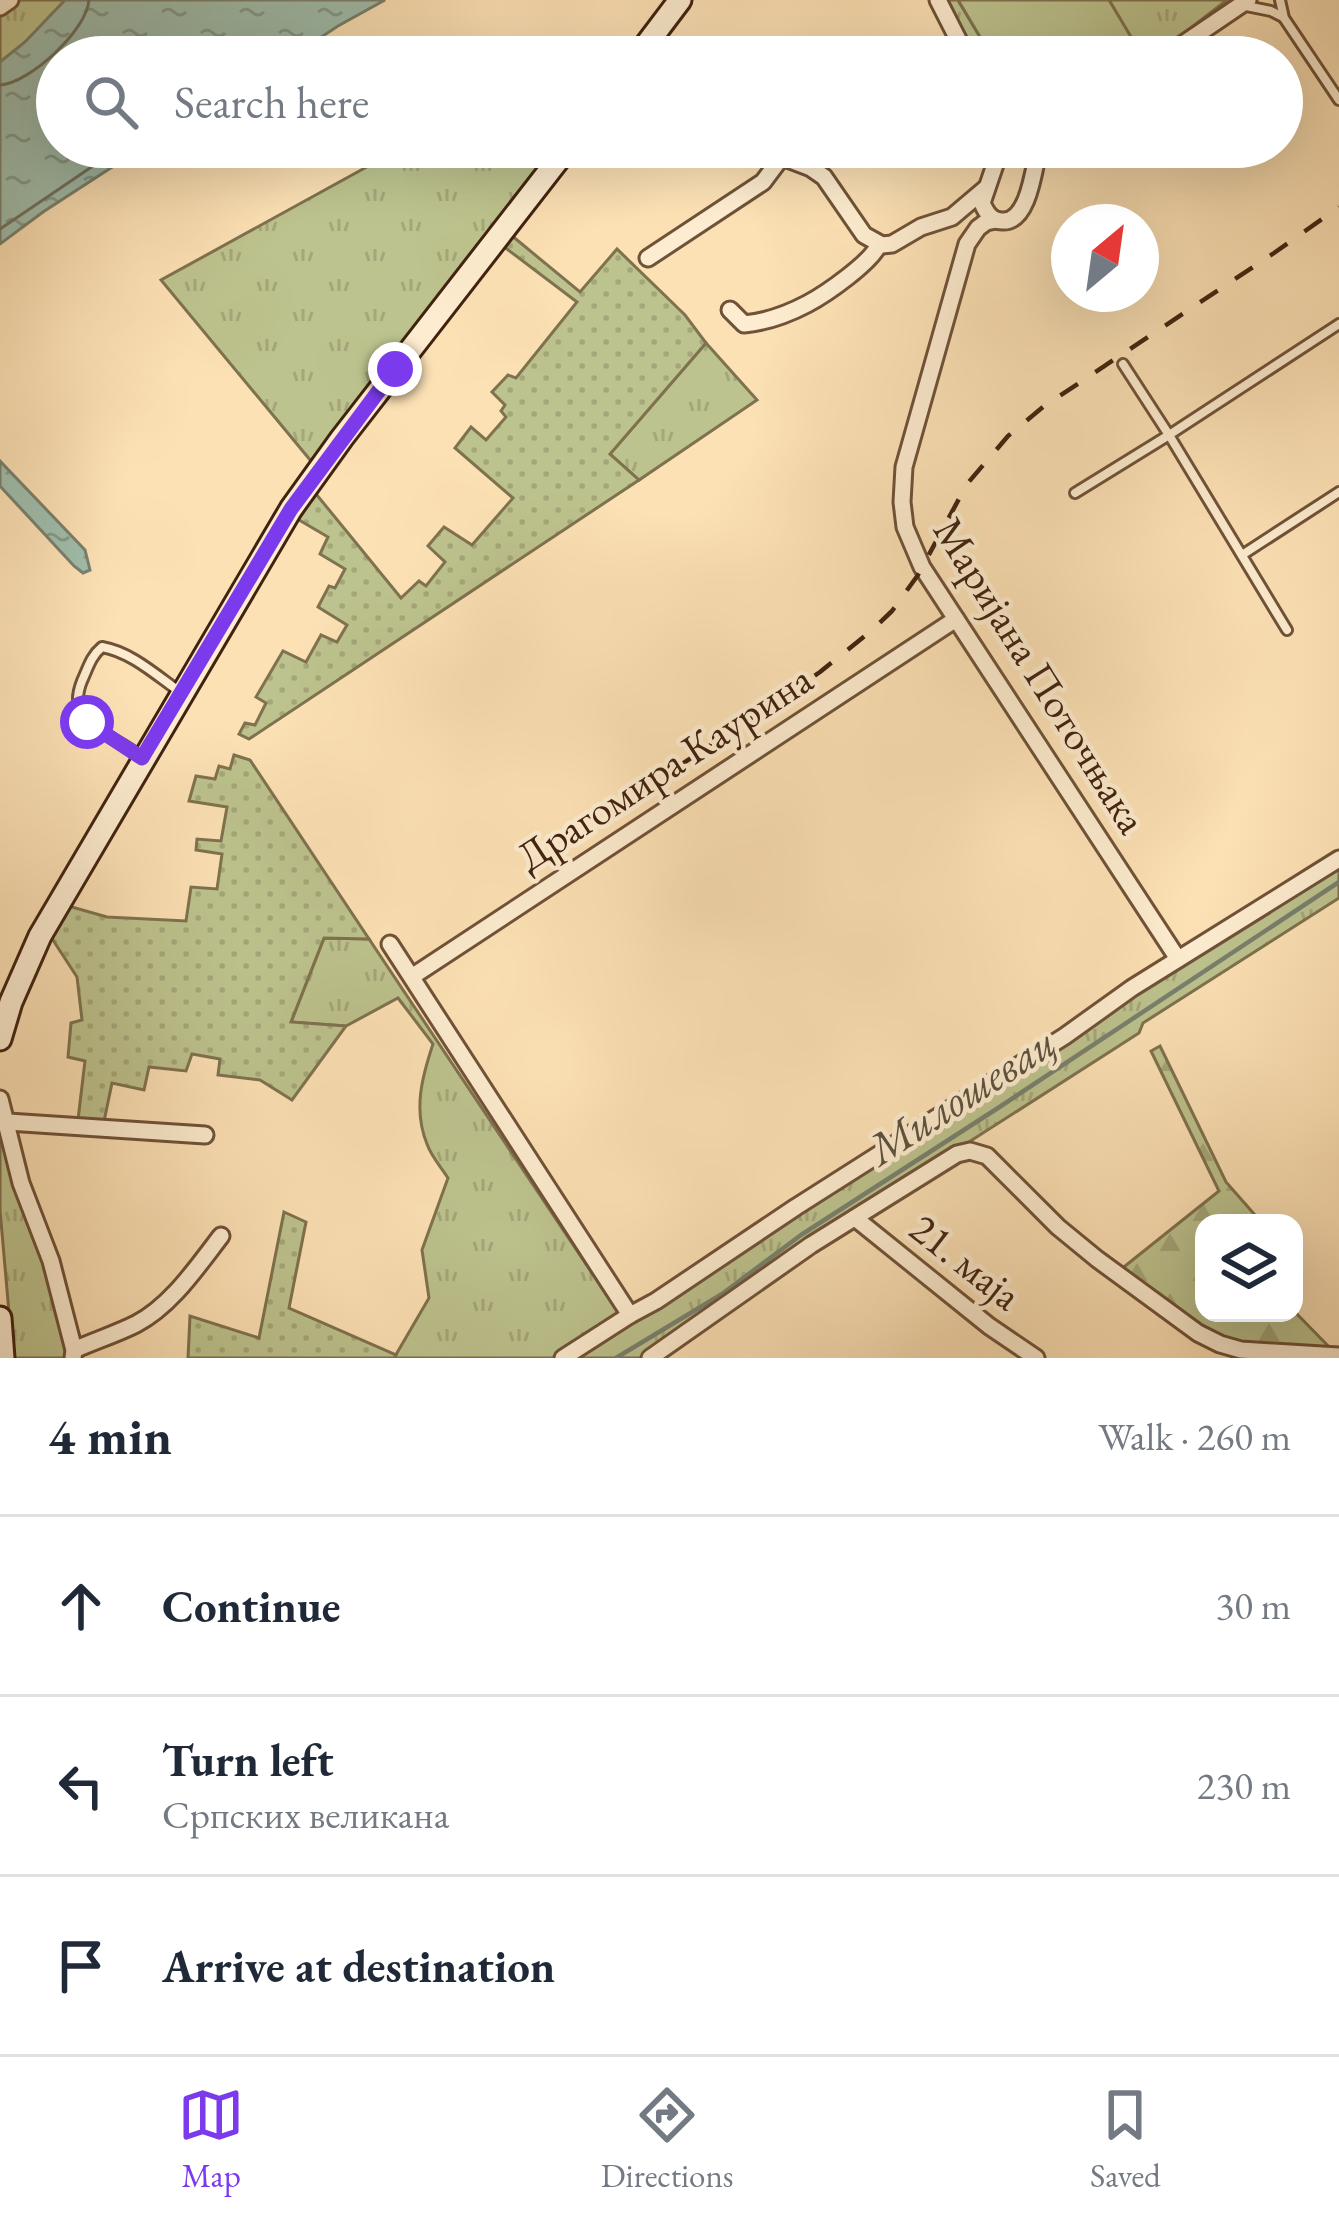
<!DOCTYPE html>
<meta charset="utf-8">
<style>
:root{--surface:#fff;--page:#f2f2f3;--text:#1f2937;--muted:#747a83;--line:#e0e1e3;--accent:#7c3aed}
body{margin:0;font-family:"EB Garamond",serif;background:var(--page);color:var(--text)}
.controls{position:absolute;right:36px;bottom:36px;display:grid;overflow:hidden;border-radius:24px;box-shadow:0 12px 48px #0002}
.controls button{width:108px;height:108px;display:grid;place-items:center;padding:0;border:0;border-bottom:3px solid var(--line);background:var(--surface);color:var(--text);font:60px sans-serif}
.compass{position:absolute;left:1051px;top:204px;width:108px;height:108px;border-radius:50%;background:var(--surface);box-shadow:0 12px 48px #0002;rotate:29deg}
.stop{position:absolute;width:36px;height:36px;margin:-27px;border:9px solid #7c3aed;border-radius:50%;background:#fff}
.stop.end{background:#7c3aed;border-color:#fff;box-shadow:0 3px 12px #0008}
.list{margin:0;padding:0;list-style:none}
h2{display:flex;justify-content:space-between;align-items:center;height:156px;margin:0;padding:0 48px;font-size:51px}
h2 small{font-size:39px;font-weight:400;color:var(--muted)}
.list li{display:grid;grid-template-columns:78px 1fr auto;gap:36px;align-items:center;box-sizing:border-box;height:180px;padding:0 48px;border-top:3px solid var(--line)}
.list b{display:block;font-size:45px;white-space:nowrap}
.list p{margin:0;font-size:39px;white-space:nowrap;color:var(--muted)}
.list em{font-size:39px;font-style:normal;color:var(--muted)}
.icon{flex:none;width:66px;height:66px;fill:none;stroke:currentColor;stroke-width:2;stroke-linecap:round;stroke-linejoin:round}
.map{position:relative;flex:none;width:1339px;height:1358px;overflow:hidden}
.search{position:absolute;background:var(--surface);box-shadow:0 12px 48px #0002;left:36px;right:36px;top:36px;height:132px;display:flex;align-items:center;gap:30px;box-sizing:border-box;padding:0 42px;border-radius:66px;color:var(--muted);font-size:45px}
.sheet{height:696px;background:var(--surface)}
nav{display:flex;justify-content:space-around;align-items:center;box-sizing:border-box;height:168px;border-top:3px solid var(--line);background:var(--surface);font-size:33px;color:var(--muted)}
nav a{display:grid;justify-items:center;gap:6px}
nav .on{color:var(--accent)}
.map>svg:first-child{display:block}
</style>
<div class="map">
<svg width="1339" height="1358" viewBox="0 0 1339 1358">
<defs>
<pattern id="grass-tufts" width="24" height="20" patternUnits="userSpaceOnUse" patternTransform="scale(3)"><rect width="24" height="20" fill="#bdc38e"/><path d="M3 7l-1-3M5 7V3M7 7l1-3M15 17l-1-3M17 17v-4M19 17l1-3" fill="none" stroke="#a4a779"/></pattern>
<pattern id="forest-firs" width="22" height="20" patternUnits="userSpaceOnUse" patternTransform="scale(3)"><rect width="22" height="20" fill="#bdc38e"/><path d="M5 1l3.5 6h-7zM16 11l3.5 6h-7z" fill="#a4a779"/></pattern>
<pattern id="garden-dots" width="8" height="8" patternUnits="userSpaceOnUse" patternTransform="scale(3)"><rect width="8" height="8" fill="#bdc38e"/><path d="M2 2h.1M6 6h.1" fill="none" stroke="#a4a779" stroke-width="1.8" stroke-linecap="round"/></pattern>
<pattern id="water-ripples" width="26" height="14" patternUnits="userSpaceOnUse" patternTransform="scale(3)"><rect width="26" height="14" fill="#9fbeac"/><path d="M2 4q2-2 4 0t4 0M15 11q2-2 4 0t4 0" fill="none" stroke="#839a8a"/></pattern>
</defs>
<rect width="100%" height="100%" fill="#fce1b5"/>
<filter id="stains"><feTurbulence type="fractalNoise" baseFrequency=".00167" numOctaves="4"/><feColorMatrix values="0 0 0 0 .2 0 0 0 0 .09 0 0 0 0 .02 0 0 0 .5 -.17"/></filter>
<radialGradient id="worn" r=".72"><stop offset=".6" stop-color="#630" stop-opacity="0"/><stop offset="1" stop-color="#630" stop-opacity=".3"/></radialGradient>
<g fill="url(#grass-tufts)" stroke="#7f724e" stroke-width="3">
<path d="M19,0h48l-15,21 -52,42v-49z"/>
<path d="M944,0h14l34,57h-19z"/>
<path d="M1109,0h118l-74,57h-11z"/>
<path d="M397,147h79l64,18 -229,296 -150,-181 211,-116z"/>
<path d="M706,343l51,57 -118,80 -29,-26z"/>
<path d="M1339,861v37l-196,125 -4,10 -365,234 -134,91h-71z"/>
<path d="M324,938l45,1 251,376 -65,43h-161l35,-60 -7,-48 26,-72c-7,-11 -17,-22 -21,-34 -14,-34 -5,-67 6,-100l-35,-46 -52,28 -55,-4z"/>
<path d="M0,1117l48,150 20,91h-55l-13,-148z"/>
</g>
<path fill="url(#forest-firs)" stroke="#7f724e" stroke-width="3" d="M1160,1046l66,136 36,41h-58v90l90,-2 43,44 -81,-7 -52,-14 -84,-64 99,-79 -68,-140z"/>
<path fill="#bdc38e" stroke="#7f724e" stroke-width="3" d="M958,0h151l34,57h-151z"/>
<g fill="url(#garden-dots)" stroke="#7f724e" stroke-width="3">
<path d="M511,235l69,57 37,-43 68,66 21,28 -96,111 29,26 -390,259 -10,-5 6,-11 10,2 11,-22 -10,-6 27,-46 23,11 15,-27 16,7 10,-17 -29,-18 11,-21 6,2 10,-19 -25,-15 8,-17 -34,-20 18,-28 89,109 18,-17 7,5 19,-24 -17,-16 16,-19 28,18 41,-47 -58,-50 16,-21 15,13 20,-23 -5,-6 4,-6 -13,-13 16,-17 8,3 61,-76 -74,-56z"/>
<path d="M234,755l16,5 119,179 -45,-1 -33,84 55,4 -54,74 -32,-20 -42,-5 2,-16 -28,-5 -6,17 -37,-4 -5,23 -32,-7 -10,48 -25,-3 8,-67 -17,-4 3,-34 11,-3 -5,-43 -28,-43 16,-29 42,12 79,4 5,-34 26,2 5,-35 -26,-4 1,-11 24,2 6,-34 -38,-6 7,-25 19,3 4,-13 11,3z"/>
<path d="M284,1212l22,10 -17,86 107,47 -2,3h-206l2,-42 69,22z"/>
</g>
<g fill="url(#water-ripples)" stroke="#79806d" stroke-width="3">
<path d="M65,0h320l-47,26 -47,31h-234v90h86l-100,65 -43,32v-182l25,-20z"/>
<path d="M0,461l85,89 5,20 -7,3 -9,-7 -74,-80z"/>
</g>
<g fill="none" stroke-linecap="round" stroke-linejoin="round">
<g stroke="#70705e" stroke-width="3">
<path d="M0,85c30,-2 87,-55 89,-85"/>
<path d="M0,229l121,-82"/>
</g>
<path stroke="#79806d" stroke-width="4.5" d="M616,1358l106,-64 79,-59 197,-127 341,-226"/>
<g stroke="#705238" stroke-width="14">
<g id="service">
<path d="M1280,0l4,18 55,82"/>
<path d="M1246,6l25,5 12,6"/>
<path d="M1075,493l94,-58 -46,-71"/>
<path d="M1242,555l97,-63"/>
<path d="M1287,630l-118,-195 170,-111"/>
<path d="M142,758c-27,-25 -79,-30 -60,-77 6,-13 9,-25 20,-34 29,5 54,28 78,45"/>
</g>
</g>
<g stroke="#705238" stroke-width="21">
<g id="minor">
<path d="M938,0l29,57"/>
<path d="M0,7l10,-7"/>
<path d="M1164,57l84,-57"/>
<path d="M756,147l55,21 13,9 40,58 18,10 10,-1 29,-17 31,-10 33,-28"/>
<path d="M1001,147l-19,56c4,9 9,18 20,18 27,2 32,-54 37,-74"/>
<path d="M996,220l-10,2 -8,6 -11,16 -63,223 -2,35 3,25 17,40 256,392"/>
<path d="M648,258l115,-76 18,-24"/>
<path d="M730,310l14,14c21,-2 44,-10 63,-20 19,-10 65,-42 72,-60"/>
<path d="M390,944l240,371"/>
<path d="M413,976l543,-357"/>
<path d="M0,1099l21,84 30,78 23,89 -1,8"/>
<path d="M8,1122l197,13"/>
<path d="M855,1218l134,108 47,32"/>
<path d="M74,1350c20,-9 42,-16 62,-26 35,-18 61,-57 85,-88"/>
<path d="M563,1358l67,-43 26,-14 140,-94 269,-171 67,-48 207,-129"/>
<path d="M650,1358l161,-113 146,-91 13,-3 17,5 71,71 39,32 101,74 22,11 21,6 98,6"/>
</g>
</g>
<g stroke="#41220f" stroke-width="27">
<g id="secondary">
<path d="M637,57l43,-57"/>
<path d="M0,1039l11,-37 29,-66 251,-427 51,-71 226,-291"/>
<path d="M0,1318l3,40"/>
</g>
</g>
<use href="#service" stroke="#fdeccf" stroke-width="8"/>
<use href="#minor" stroke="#fdeccf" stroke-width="15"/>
<use href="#secondary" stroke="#fdeccf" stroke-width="21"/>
<path stroke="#41220f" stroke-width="4.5" stroke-dasharray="21 21" stroke-linecap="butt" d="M640,792l180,-120 51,-41 21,-20 26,-36 49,-91 41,-48 35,-29 231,-154 65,-46"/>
</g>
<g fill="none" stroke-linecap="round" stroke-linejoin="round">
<path stroke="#7c3aed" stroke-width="15" d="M87,722l55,36 149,-249 104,-140"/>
</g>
<g text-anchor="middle" stroke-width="9" stroke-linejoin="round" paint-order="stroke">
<g font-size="42" fill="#41220f" stroke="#fdeccf">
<text transform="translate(1041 675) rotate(58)" y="15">Маријана Поточњака</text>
<text transform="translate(664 767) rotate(-33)" y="15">Драгомира Каурина</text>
<text transform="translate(966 1261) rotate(38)" y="15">21. маја</text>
</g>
<g font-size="45" font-style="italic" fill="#5d513e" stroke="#fdeccf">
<text transform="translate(961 1095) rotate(-33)" y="16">Милошевац</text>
</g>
</g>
<rect width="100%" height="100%" filter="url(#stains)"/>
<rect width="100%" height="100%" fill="url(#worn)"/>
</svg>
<div class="controls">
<button><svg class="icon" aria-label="layers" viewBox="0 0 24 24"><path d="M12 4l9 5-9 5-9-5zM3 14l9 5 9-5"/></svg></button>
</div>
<svg class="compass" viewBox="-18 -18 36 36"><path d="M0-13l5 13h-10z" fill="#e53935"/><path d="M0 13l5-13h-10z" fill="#747a83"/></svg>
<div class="stop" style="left:87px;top:722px"></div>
<div class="stop end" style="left:395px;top:369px"></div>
<div class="search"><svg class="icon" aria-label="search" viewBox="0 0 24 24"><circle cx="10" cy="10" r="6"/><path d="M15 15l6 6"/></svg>Search here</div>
</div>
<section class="sheet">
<h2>4 min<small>Walk · 260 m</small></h2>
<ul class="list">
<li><svg class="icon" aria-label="ahead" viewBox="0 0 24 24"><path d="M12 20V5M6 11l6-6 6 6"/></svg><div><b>Continue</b></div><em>30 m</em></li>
<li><svg class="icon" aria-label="left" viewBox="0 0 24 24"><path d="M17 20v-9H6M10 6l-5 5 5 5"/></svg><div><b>Turn left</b><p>Српских великана</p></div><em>230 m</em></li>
<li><svg class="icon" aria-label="arrive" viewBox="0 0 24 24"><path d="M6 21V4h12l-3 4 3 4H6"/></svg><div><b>Arrive at destination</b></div></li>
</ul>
</section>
<nav>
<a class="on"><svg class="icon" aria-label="map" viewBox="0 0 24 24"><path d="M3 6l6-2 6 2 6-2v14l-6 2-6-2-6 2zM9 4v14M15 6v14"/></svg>Map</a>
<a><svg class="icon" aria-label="directions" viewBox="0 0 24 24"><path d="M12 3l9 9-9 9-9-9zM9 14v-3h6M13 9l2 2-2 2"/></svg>Directions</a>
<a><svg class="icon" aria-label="saved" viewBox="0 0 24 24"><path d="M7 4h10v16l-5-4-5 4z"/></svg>Saved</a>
</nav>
